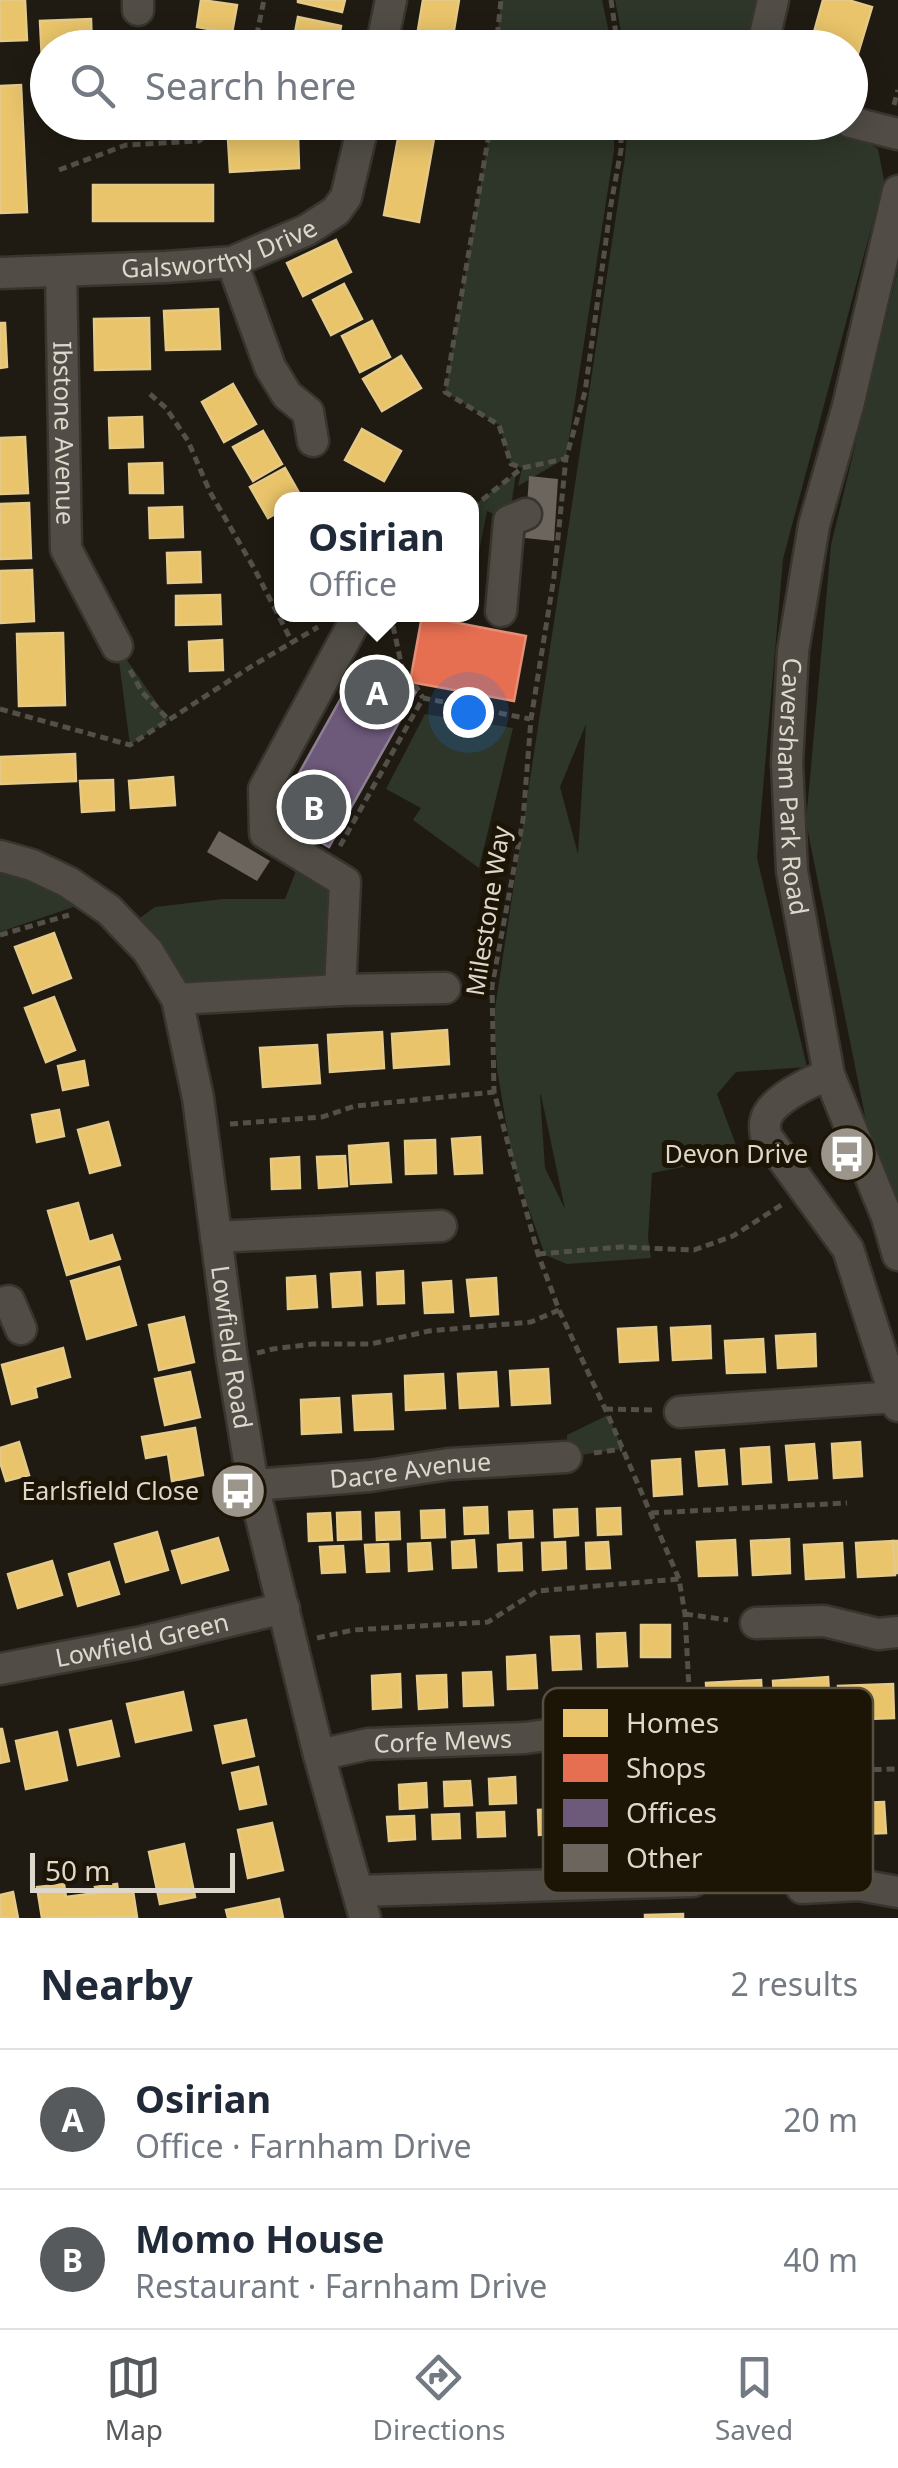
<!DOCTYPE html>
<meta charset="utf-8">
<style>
:root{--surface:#fff;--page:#f6f6f7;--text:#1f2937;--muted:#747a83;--line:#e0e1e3;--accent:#575a5d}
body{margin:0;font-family:"Noto Sans",sans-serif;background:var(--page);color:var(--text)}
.scale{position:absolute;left:30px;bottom:25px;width:205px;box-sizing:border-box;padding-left:10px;border:5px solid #ddd7cc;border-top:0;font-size:28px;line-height:35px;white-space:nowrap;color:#ddd7cc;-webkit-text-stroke:8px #1c1404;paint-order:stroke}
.you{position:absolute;left:468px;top:712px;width:35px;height:35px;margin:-25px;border:8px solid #fff;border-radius:50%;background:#1a73e8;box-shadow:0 0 0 15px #1a73e833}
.badge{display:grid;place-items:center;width:65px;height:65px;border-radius:50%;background:var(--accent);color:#fff;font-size:32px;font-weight:700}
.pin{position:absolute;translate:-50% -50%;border:5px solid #fff;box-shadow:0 2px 10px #0006}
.popup{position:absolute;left:274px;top:492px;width:205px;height:130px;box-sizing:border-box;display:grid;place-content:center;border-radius:20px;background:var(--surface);filter:drop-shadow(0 2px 8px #0005);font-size:32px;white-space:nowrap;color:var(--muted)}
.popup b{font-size:38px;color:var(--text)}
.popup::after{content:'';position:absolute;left:50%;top:100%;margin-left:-20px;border:20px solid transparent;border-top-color:var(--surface)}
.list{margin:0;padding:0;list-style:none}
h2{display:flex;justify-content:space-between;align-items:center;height:130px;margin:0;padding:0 40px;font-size:42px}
h2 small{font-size:32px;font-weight:400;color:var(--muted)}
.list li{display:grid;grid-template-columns:65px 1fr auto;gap:30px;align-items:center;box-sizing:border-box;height:140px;padding:0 40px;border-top:2px solid var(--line)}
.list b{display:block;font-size:38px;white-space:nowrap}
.list p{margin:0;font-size:32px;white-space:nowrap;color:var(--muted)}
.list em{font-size:32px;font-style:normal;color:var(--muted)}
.icon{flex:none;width:55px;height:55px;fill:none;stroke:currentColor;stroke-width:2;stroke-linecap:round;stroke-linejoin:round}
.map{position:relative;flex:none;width:898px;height:1918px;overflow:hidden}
.search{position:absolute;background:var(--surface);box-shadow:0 5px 25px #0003;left:30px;right:30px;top:30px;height:110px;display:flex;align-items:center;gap:25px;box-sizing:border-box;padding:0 35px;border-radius:55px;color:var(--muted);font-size:38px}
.sheet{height:410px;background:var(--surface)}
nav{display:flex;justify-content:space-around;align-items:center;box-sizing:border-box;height:140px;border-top:2px solid var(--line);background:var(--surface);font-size:28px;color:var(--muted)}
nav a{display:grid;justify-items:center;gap:5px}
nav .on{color:var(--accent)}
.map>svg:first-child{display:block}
</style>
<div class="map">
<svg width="898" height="1918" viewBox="0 0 898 1918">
<rect width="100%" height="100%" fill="#201b12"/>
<g fill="#2d3628" fill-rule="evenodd">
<path d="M501,0h101l10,47h-116z"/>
<path d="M615,0h144l-10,31 -1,17 -124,-1z"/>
<path d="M820,122c22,2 40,15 58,27l6,31 -101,379 -26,299 50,209 -71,5 -19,22 23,62 -88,17 -4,65 3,20 -84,6 -22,-9 -32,-91 -16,-95 -3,-54 131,-858 3,-34zM586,724l-8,130 -18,-67zM540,1094l1,1 24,114 -20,-41z"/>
<path d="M491,123h123v28l-48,307 -48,28 4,-18 -11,-4 -12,-39 -54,-33z"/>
<path d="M898,270v946l-29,-80 -63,-314 25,-277z"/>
<path d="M516,473l-7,48 -22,-10 -11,57 -4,2v-63z"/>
<path d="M117,646l52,74 -39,25z"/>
<path d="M425,714l88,14 -34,140 -66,-48 8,-12 -35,-19z"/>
<path d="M0,860l94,40 -94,32z"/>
<path d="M299,863l31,20 1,87 -11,22 -143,7 -51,-71 29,-21 68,-8h62z"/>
<path d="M608,1415l15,34 -57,8 1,-22z"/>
</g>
<g fill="#e9c46a" stroke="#e5ca87" stroke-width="2.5">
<path d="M0,0h25l2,40 -27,1z"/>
<path d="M201,0l36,5 -5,28 -35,-6z"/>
<path d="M298,0h47l-3,12 -44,-10z"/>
<path d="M423,0h36l-8,48h-36z"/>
<path d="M823,0h25l24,7 -15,50 -7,-2v-7h-24l-15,-5z"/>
<path d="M298,17l43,9 -4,22h-45z"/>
<path d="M91,19l1,29h-44v12l-6,1 -2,-40z"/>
<path d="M195,40l35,6v2h-36z"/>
<path d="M161,44v4h-54v-2z"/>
<path d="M21,85l6,127 -27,1v-127z"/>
<path d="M401,122h36l-18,100 -35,-7z"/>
<path d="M298,135l1,33 -69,4 -2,-33z"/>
<rect x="93" y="185" width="120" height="36"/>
<path d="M336,240l15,32 -48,24 -16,-33z"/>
<path d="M344,284l18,35 -31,16 -18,-35z"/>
<path d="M218,309l2,40 -54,1 -2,-39z"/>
<path d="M149,318l1,51 -55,1 -1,-51z"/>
<path d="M372,321l18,36 -30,15 -18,-36z"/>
<path d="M0,323h5l2,44 -7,1z"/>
<path d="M401,356l20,32 -39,23 -19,-32z"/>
<path d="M233,384l23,40 -32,18 -22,-40z"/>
<path d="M142,417l1,30 -33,1 -1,-30z"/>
<path d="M362,429l39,22 -17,30 -39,-21z"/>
<path d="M263,431l19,33 -29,17 -20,-34z"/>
<path d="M25,437l3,56 -28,1v-56z"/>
<path d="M162,463l1,30h-33l-1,-29z"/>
<path d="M285,468l17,30 -20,2v10l-14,8 -18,-31z"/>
<path d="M29,503l2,55 -31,1v-55z"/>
<path d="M182,507l1,30 -33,1 -1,-30z"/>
<path d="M200,552l1,30 -33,1 -1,-30z"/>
<path d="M32,570l2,51 -34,2v-52z"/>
<path d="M220,595l1,29 -45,1v-29z"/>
<path d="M63,633l2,72 -46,1 -2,-72z"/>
<path d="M222,640l1,30 -33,1 -1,-29z"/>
<path d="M75,754l1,27 -76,3v-27z"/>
<path d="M173,777l2,28 -44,3 -2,-27z"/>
<path d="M113,780l1,30 -32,2 -2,-31z"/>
<path d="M54,933l17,45 -38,15 -18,-46z"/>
<path d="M54,997l21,53 -29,12 -21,-54z"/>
<path d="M447,1030l2,34 -55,4 -2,-34z"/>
<path d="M382,1032l2,36 -54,4 -2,-37z"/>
<path d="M317,1045l3,38 -57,4 -3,-39z"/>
<path d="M84,1061l4,24 -25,5 -5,-24z"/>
<path d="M59,1110l5,26 -27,6 -5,-27z"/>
<path d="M108,1122l12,43 -30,8 -12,-43z"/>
<path d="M480,1137l2,36 -27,1 -3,-35z"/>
<path d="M435,1140l1,33 -30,1 -1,-33z"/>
<path d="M388,1143l3,39 -40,2 -2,-38z"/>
<path d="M345,1156l2,30 -28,2 -2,-31z"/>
<path d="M299,1157l1,31 -28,1 -1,-30z"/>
<path d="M78,1203l11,39 23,-7 8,24 -53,16 -19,-64z"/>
<path d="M119,1267l17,58 -49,14 -16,-58z"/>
<path d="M403,1271l1,32 -26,1 -1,-31z"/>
<path d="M360,1272l2,33 -29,2 -2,-33z"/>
<path d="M315,1276l2,31 -29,2 -1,-31z"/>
<path d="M496,1278l2,36 -27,2 -4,-36z"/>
<path d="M451,1281l2,31 -28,1 -2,-30z"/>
<path d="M184,1317l10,45 -35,8 -10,-45z"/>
<path d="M710,1326l1,32 -38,2 -2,-32z"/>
<path d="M656,1327l2,33 -38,2 -2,-33z"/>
<path d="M815,1334l1,32 -38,2 -2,-32z"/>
<path d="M763,1339l2,33 -38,1 -2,-32z"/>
<path d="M63,1348l7,29 -35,10 2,10 -25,7 -10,-39z"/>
<path d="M548,1369l2,34 -38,2 -2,-34z"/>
<path d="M190,1372l10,45 -35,8 -10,-46z"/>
<path d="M496,1372l2,34 -38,2 -2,-34z"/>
<path d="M443,1374l2,34 -39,2 -1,-34z"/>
<path d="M391,1394l2,35 -38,1 -2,-34z"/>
<path d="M339,1398l2,34 -39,2 -1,-34z"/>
<path d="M195,1428l8,47 -31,6 -4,-27 -22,4 -4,-21z"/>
<path d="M19,1442l10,33 -23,6 -6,-19v-14z"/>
<path d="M860,1442l2,34 -28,2 -2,-34z"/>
<path d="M814,1444l3,34 -28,2 -3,-34z"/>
<path d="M769,1447l2,35 -28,2 -2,-35z"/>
<path d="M724,1450l3,34 -28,2 -3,-34z"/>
<path d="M680,1459l2,35 -28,2 -2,-35z"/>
<path d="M487,1507l1,26 -23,1 -1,-26z"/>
<path d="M620,1508l1,26 -23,1 -1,-26z"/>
<path d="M577,1509l1,26 -23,2 -1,-27z"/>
<path d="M444,1510l1,27 -23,1 -1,-27z"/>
<path d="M532,1511l1,26 -23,1 -1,-26z"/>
<path d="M360,1512l1,27 -23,1 -1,-27z"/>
<path d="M399,1512l1,27 -23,1 -1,-27z"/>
<path d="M330,1513l2,27 -23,1 -1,-27z"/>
<path d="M157,1532l11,38 -42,12 -11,-38z"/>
<path d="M218,1538l10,32 -46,13 -10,-32z"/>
<path d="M789,1539l1,34 -37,2 -2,-34z"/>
<path d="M474,1540l2,27 -23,1 -1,-26z"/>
<path d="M735,1540l2,35 -38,1 -2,-34z"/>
<path d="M893,1541h5v32h-3z"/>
<path d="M893,1541l2,34 -37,2 -2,-34z"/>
<path d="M565,1542l1,26 -23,2 -1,-27z"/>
<path d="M608,1542l2,26 -23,1 -1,-26z"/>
<path d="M430,1543l2,26 -23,2 -1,-27z"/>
<path d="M521,1543l1,27 -23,1 -1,-26z"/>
<path d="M842,1543l2,34 -38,2 -2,-34z"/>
<path d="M388,1544l1,27 -22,1 -2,-27z"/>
<path d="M343,1546l2,26 -23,1 -2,-26z"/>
<path d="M52,1561l10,34 -44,13 -10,-34z"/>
<path d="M109,1562l10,32 -41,12 -9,-32z"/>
<rect x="641" y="1625" width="29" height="32"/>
<path d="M625,1633l2,33 -29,1 -1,-33z"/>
<path d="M579,1636l2,33 -28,1 -2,-33z"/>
<path d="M535,1655l2,33 -29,1 -1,-32z"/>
<path d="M491,1672l2,33 -29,1 -1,-33z"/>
<path d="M400,1674l1,33 -28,2 -1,-33z"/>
<path d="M446,1675l1,32 -28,2 -2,-33z"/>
<path d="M828,1677l2,35 -55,3 -2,-34z"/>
<path d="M761,1680l2,36 -55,4 -2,-37z"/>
<path d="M893,1684l1,34 -55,2 -1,-34z"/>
<path d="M183,1692l8,38 -55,12 -9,-38z"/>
<path d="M246,1720l8,36 -31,7 -8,-37z"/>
<path d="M111,1721l8,35 -41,9 -8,-35z"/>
<path d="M0,1729h2l7,32 -9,2z"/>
<path d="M57,1732l10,48 -41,9 -10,-48z"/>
<path d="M258,1767l8,37 -26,5 -8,-36z"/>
<path d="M574,1776l1,24 -26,1 -1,-24z"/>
<path d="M515,1777l1,26 -26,1 -1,-25z"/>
<path d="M470,1781l2,24 -27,1 -1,-24z"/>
<path d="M663,1781l1,23 -26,1 -1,-23z"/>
<path d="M426,1783l1,24 -27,2 -1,-24z"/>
<path d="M618,1783l1,24 -27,1 -1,-24z"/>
<path d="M838,1795l1,31 -29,1 -1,-31z"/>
<path d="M793,1797l1,32 -29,1 -1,-31z"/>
<path d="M746,1800l2,32 -29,1 -1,-31z"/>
<path d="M884,1802l2,31 -29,1 -2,-31z"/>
<path d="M564,1809l1,24 -26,2 -1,-25z"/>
<path d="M504,1812l1,24 -27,1 -1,-24z"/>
<path d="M459,1814l1,24 -27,1 -1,-24z"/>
<path d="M650,1815l1,24 -27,2 -1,-25z"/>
<path d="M414,1816l1,23 -26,2 -2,-24z"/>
<path d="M607,1818l1,23 -27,2 -1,-24z"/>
<path d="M272,1823l11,47 -35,8 -10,-48z"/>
<path d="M184,1844l11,53 -35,7 -11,-52z"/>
<path d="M64,1884l2,13 30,-4 -1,-6 22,-3 1,8 15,-1 4,26 -95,1 -5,-31z"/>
<path d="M13,1892l5,26h-18v-23z"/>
<path d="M279,1899l4,19h-55l-2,-8z"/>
<path d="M683,1914v4h-38v-3z"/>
</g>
<path fill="#e76f51" stroke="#e48e76" stroke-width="2.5" d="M422,616l104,20 -12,65 -104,-19z"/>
<path fill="#6d597a" stroke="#8f7f93" stroke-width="2.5" d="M363,659l54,31 -88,157 -54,-31z"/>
<g fill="#6c655d">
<path d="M529,476l29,3 -4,62 -29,-3z"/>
<path d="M219,831l51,30 -13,20 -50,-29z"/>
</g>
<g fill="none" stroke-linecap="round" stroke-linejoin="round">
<g stroke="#38342e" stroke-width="35">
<g id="minor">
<path d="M138,10v-10"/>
<path d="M381,48l10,-48"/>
<path d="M762,48l11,-48"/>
<path d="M850,122l48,12"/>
<path id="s1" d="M898,191l-50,215 -34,119 -21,126 -6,112 5,108 37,204 58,142 11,38"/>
<path d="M232,262l38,105 17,28 21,17 5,29"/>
<path id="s2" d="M61,271l5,278 51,97"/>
<path id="s3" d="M0,273l166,-6 66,-5 75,-32 29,-19 10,-14 18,-75"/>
<path d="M501,611l8,-90 17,-7"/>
<path id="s4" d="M0,856l32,9 36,17 41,28 39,41 29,48 21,99 34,260 21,127 66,270 46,163"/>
<path d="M340,990l5,-108 -80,-49 -1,-44 92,-170 13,-5"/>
<path d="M177,999l163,-9 105,-2"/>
<path d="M829,1075c-18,6 -58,25 -63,44 -2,6 -1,11 0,17l82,113 50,157"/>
<path d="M216,1237l225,-11"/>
<path d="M0,1303l9,-2 12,28"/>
<path d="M680,1412l215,-15"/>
<path id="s5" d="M253,1485l117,-9 79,-12 117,-7"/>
<path d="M756,1623l68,-2 54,13 20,-2"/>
<path id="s6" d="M0,1669l137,-26 147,-35"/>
<path id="s7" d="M319,1755l49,-11 157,-6 101,-14"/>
<path d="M802,1888l57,-3 39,7"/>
<path d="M358,1891l335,-10"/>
</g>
</g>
<g stroke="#535049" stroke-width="5" stroke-dasharray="8 5" stroke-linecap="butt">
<path d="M611,0l7,48"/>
<path d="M254,48l10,-48"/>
<path d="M496,48l5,-48"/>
<path d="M894,105l4,-15"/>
<path d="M491,122l-46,270 54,33 12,39 11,4"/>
<path d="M621,122v28l-10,54 -26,188 -19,66 -12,119 -23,142 -8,101 -31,166 2,106 44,162 21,56 49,105 71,164 6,35 8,151v90"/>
<path d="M59,170l67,-25 73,-4 22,-19"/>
<path d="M150,394l16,14 22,33 22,51 44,76 38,74"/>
<path d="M472,508l50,-40 42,-9"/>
<path d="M393,626l12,55 12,7 6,10"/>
<path d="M130,670l12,22 27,28"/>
<path d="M0,709l130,36 122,-79 66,-39"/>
<path d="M340,846l83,-148 107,21"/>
<path d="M0,935l69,-20"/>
<path d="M230,1124l92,-7 33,-11 139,-14"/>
<path d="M538,1254l83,-7 73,3 39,-14 50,-32"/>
<path d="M257,1353l16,-4 40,-5h58l58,-13 102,-9 28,-12"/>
<path d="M605,1409l47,1"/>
<path d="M594,1453l28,-4"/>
<path d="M651,1513l196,-10"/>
<path d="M685,1614l43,6"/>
<path d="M317,1638l36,-8 135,-8 49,-31 142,-12"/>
<path d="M654,1721l37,-4"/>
<path d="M693,1765l117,-6 47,11 41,-1"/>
<path d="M720,1883l54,3"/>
</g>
<use href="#minor" stroke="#514d46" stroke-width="30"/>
</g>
<defs>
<g id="bus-disc" transform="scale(2.875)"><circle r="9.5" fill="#9b958b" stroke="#1c1404"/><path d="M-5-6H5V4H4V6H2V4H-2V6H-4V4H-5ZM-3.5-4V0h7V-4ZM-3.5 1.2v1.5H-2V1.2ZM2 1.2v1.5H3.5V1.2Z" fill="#fff"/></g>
</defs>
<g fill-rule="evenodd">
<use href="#bus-disc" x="847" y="1154"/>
<use href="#bus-disc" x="238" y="1491"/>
</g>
<g text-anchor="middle" stroke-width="10" stroke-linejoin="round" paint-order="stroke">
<g font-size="25" fill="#ddd7cc" stroke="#1c1404">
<text dy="9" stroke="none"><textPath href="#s3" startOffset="222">Galsworthy Drive</textPath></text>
<text dy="9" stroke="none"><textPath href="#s2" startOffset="162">Ibstone Avenue</textPath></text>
<text dy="9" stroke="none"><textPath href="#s1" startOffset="608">Caversham Park Road</textPath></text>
<text transform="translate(488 911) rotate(-81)" y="9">Milestone Way</text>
<text dy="9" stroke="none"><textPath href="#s4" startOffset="588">Lowfield Road</textPath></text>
<text dy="9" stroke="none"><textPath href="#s5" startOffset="158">Dacre Avenue</textPath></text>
<text dy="9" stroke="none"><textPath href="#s6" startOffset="145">Lowfield Green</textPath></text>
<text dy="9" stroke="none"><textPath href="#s7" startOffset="125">Corfe Mews</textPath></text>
</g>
<g font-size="25" fill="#ddd7cc" stroke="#1c1404" text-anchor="end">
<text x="808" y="1163">Devon Drive</text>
<text x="199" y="1500">Earlsfield Close</text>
</g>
</g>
<rect x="543" y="1688" width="330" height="205" rx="15" fill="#1c1404" stroke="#564e40" stroke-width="2.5"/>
<rect x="563" y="1709" width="45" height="28" fill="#e9c46a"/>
<rect x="563" y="1754" width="45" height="28" fill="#e76f51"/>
<rect x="563" y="1799" width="45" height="28" fill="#6d597a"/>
<rect x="563" y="1844" width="45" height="28" fill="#6c655d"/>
<g font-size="28" fill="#ddd7cc">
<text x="626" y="1733">Homes</text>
<text x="626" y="1778">Shops</text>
<text x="626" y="1823">Offices</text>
<text x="626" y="1868">Other</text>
</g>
</svg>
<div class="scale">50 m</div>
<div class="you"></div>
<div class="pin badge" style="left:377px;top:692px">A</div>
<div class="popup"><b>Osirian</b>Office</div>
<div class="pin badge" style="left:314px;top:807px">B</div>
<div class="search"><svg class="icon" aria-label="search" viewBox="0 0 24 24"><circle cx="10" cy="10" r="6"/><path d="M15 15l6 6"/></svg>Search here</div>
</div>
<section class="sheet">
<h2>Nearby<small>2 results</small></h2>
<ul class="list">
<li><span class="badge">A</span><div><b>Osirian</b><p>Office · Farnham Drive</p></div><em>20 m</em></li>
<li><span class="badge">B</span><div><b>Momo House</b><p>Restaurant · Farnham Drive</p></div><em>40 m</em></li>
</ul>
</section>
<nav>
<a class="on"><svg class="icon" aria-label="map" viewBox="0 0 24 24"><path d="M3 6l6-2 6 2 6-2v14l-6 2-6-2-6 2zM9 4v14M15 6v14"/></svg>Map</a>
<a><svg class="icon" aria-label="directions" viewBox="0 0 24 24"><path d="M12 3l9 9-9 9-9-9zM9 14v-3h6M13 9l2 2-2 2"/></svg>Directions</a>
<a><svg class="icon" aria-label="saved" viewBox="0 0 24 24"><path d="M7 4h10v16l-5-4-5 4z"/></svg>Saved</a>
</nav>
